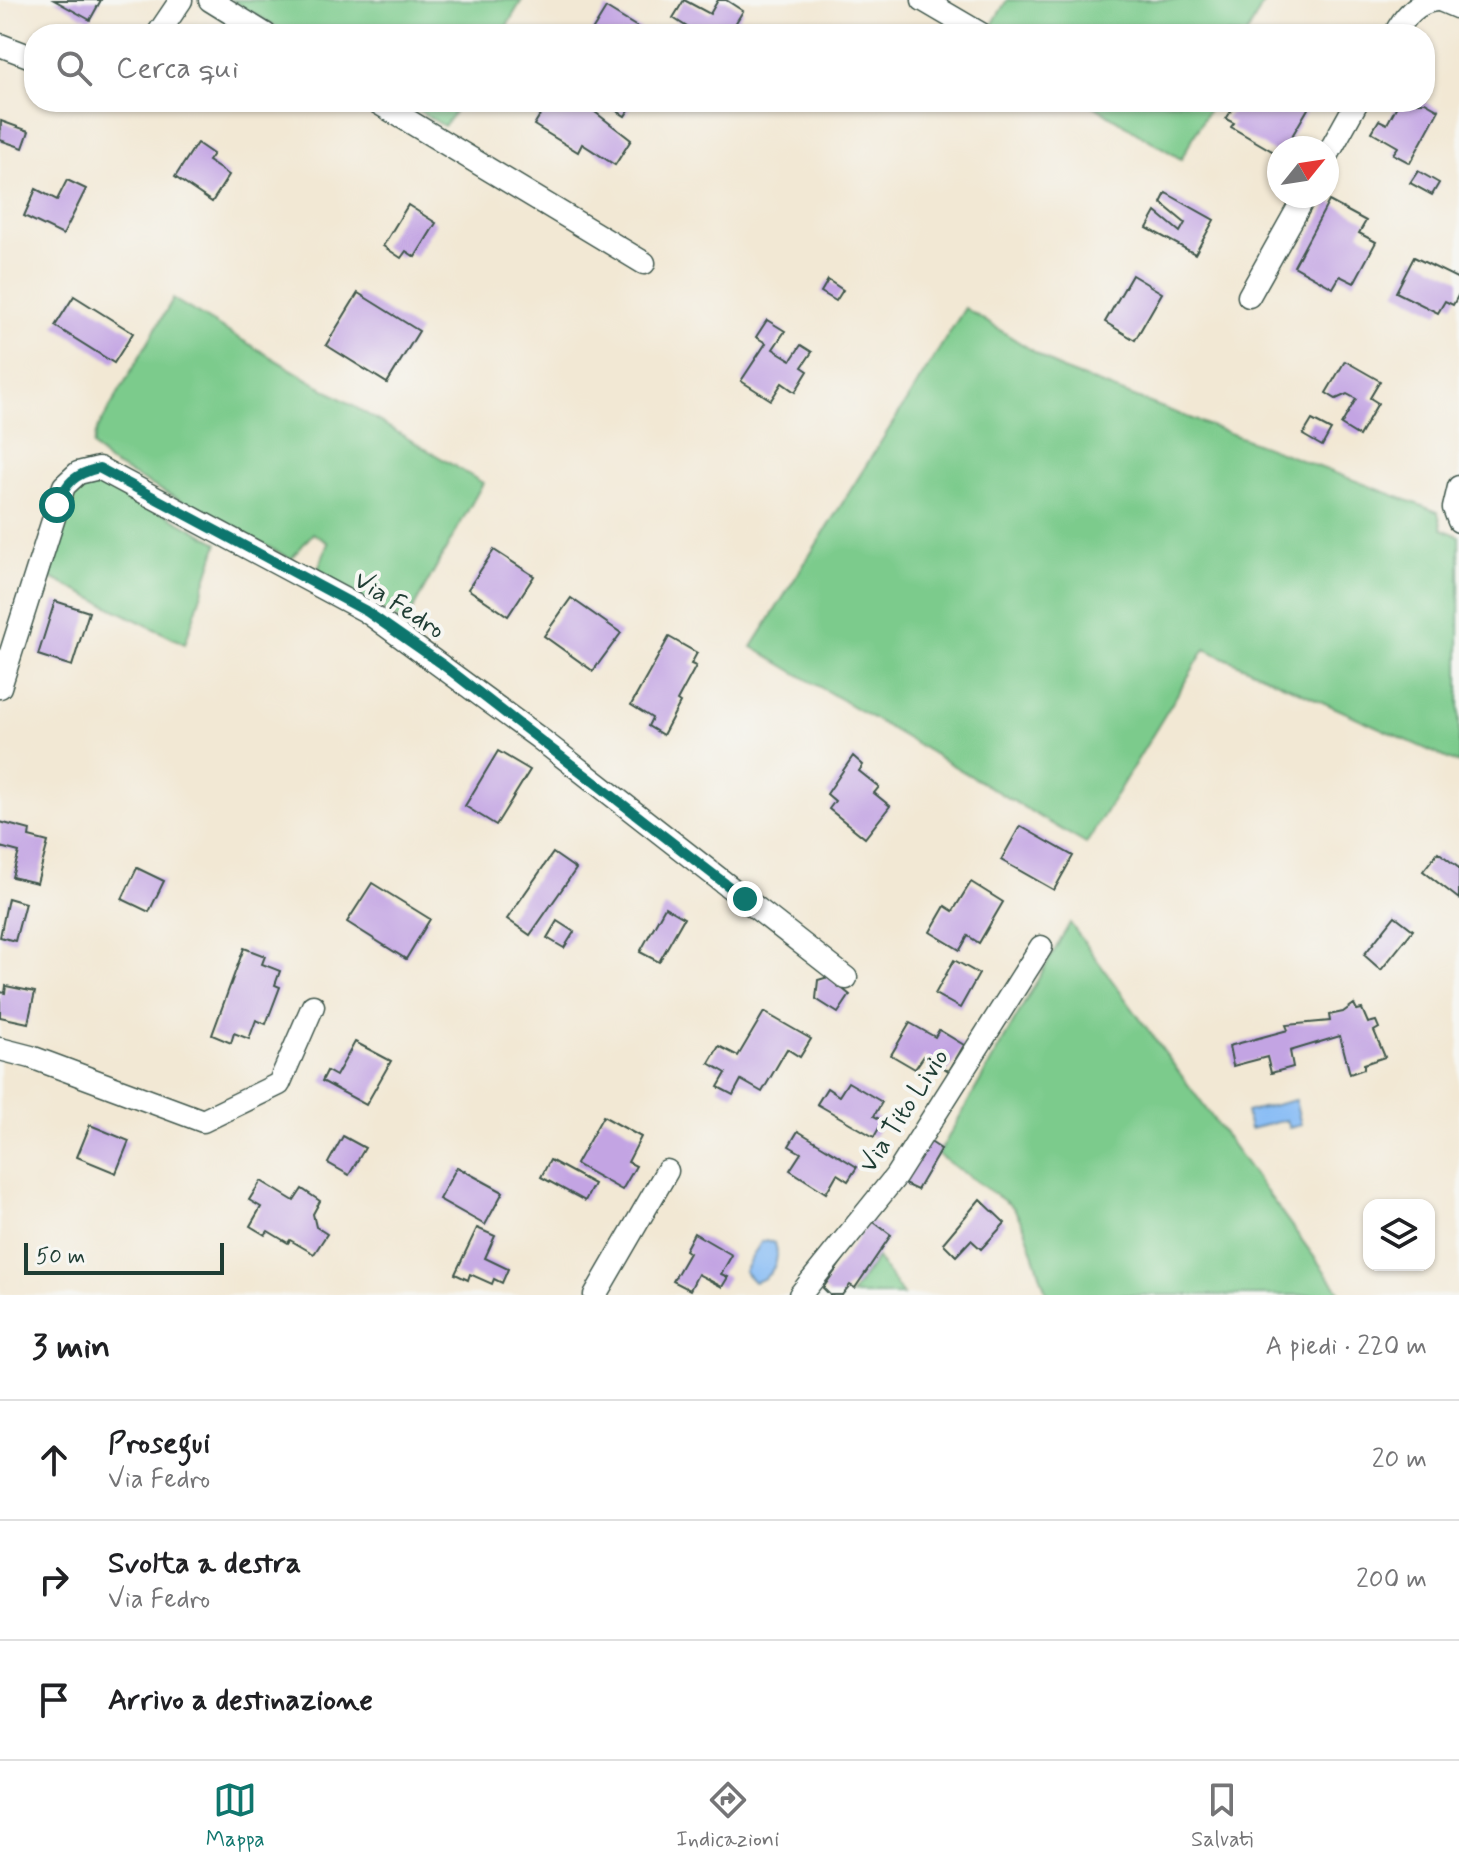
<!DOCTYPE html>
<html lang="it">
<meta charset="utf-8">
<style>
:root{--surface:#fff;--page:#f2f2f2;--text:#202124;--muted:#757577;--line:#e0e0e0;--accent:#0f766e}
body{margin:0;font-family:Mynerve,sans-serif;background:var(--page);color:var(--text)}
.controls{position:absolute;right:24px;bottom:24px;display:grid;overflow:hidden;border-radius:16px;box-shadow:0 2px 6px #0004}
.controls button{width:72px;height:72px;display:grid;place-items:center;padding:0;border:0;border-bottom:2px solid var(--line);background:var(--surface);color:var(--text);font:40px sans-serif}
.compass{position:absolute;left:1267px;top:136px;width:72px;height:72px;border-radius:50%;background:var(--surface);box-shadow:0 2px 6px #0004;rotate:60deg}
.scale{position:absolute;left:24px;bottom:20px;width:200px;box-sizing:border-box;padding-left:8px;border:4px solid #1f3d34;border-top:0;font-size:22px;line-height:28px;white-space:nowrap;color:#1f3d34;-webkit-text-stroke:6px #f6f6f2;paint-order:stroke}
.stop{position:absolute;width:24px;height:24px;margin:-18px;border:6px solid #0f766e;border-radius:50%;background:#fff}
.stop.end{background:#0f766e;border-color:#fff;box-shadow:0 2px 8px #0008}
.list{margin:0;padding:0;list-style:none}
h2{display:flex;justify-content:space-between;align-items:center;height:104px;margin:0;padding:0 32px;font-size:34px}
h2 small{font-size:26px;font-weight:400;color:var(--muted)}
.list li{display:grid;grid-template-columns:52px 1fr auto;gap:24px;align-items:center;box-sizing:border-box;height:120px;padding:0 32px;border-top:2px solid var(--line)}
.list b{display:block;font-size:30px;white-space:nowrap}
.list p{margin:0;font-size:26px;white-space:nowrap;color:var(--muted)}
.list em{font-size:26px;font-style:normal;color:var(--muted)}
.icon{flex:none;width:44px;height:44px;fill:none;stroke:currentColor;stroke-width:2;stroke-linecap:round;stroke-linejoin:round}
.map{position:relative;flex:none;width:1459px;height:1295px;overflow:hidden}
.search{position:absolute;background:var(--surface);box-shadow:0 2px 6px #0004;left:24px;right:24px;top:24px;height:88px;display:flex;align-items:center;gap:20px;box-sizing:border-box;padding:0 28px;border-radius:32px;color:var(--muted);font-size:30px}
.sheet{height:464px;background:var(--surface)}
nav{display:flex;justify-content:space-around;align-items:center;box-sizing:border-box;height:112px;border-top:2px solid var(--line);background:var(--surface);font-size:22px;color:var(--muted)}
nav a{display:grid;justify-items:center;gap:4px}
nav .on{color:var(--accent)}
.map>svg:first-child{display:block}
</style>
<div class="map">
<svg width="1459" height="1295" viewBox="0 0 1459 1295">
<rect width="100%" height="100%" fill="#f6f6f2"/>
<filter id="ink" filterUnits="userSpaceOnUse"><feTurbulence type="fractalNoise" baseFrequency=".0125" numOctaves="2"/><feDisplacementMap in="SourceGraphic" scale="16" xChannelSelector="R" yChannelSelector="G"/><feConvolveMatrix kernelMatrix="1 2 1 2 8 2 1 2 1" color-interpolation-filters="sRGB"/></filter>
<filter id="wash" filterUnits="userSpaceOnUse"><feTurbulence type="fractalNoise" baseFrequency=".006" numOctaves="4" result="noise"/><feDisplacementMap in="SourceGraphic" scale="32" xChannelSelector="R" yChannelSelector="G"/><feGaussianBlur stdDeviation="1.8" result="paint"/><feColorMatrix in="noise" values="0 0 0 0 0 0 0 0 0 0 0 0 0 0 0 0 0 1.4 0 .05"/><feComposite in="paint" operator="in"/></filter>
<g filter="url(#wash)">
<rect width="100%" height="100%" fill="#f2e8d4"/>
<g fill="#7bcb8c" stroke="#4d8460" stroke-width="2">
<path d="M231,0h291l-20,34h-213z"/>
<path d="M1007,0h258l-18,34h-246l-11,-6z"/>
<path d="M404,102h58l-18,24z"/>
<path d="M1087,102h126l-32,57z"/>
<path d="M173,299l310,184 -78,140 -88,-51 11,-29 -15,-10 -22,26 -183,-97 -15,-16 4,-16z"/>
<path d="M965,308l98,62 375,142 4,17 17,7v228l-254,-115 -119,195 -334,-197z"/>
<path d="M99,483l21,6 98,54 -33,101 -142,-70 29,-81z"/>
<path d="M1070,923l272,372h-295l-22,-67 -12,-21 -75,-52z"/>
<path d="M877,1258l26,37h-52z"/>
</g>
<g fill="#86bbf5" stroke="#527c94" stroke-width="2">
<path d="M1295,1100l6,25 -12,3 -3,-8 -36,9 -4,-17z"/>
<path d="M767,1240l8,3c6,17 -3,36 -21,39l-10,-11 17,-29z"/>
</g>
<g id="blocks">
<g fill="#c3a4e3">
<path d="M54,0h47l-11,20z"/>
<path d="M684,0l26,14 8,-14h8l17,11 -14,23h-31l-25,-16z"/>
<path d="M606,8l36,22 -3,4h-49z"/>
<path d="M548,102h52l-5,10 36,28 -16,25 -33,-21 -4,8 -44,-27z"/>
<path d="M603,102h31l-9,14z"/>
<path d="M1237,102h75l-27,46h-6v7l-48,-28 3,-4 -8,-4z"/>
<path d="M1399,102h26l14,8 -29,53 -17,-9 5,-7 -26,-15 7,-12 8,4z"/>
<path d="M1,121l28,10 -6,17 -23,-8z"/>
<path d="M197,143l16,11 -5,7 21,14 -17,27 -37,-25z"/>
<path d="M1418,171l21,12 -7,12 -22,-12z"/>
<path d="M67,180l19,9 -23,46 -39,-19 12,-27 21,11z"/>
<path d="M1166,193l48,27 -19,34 -48,-26 9,-16 24,20 5,-9 -24,-20z"/>
<path d="M1329,201l37,20 -7,12 17,9 -22,41 -14,-7 -7,12 -39,-22z"/>
<path d="M408,205l28,18 -21,34 -9,-6 -5,7 -18,-12z"/>
<path d="M1414,257l45,22v15l-6,11 -8,-4 -7,12 -42,-21z"/>
<path d="M1132,275l30,18 -27,47 -30,-18z"/>
<path d="M828,280l15,10 -7,11 -15,-9z"/>
<path d="M358,293l61,38 -32,52 -61,-38z"/>
<path d="M74,296l59,37 -19,30 -59,-37z"/>
<path d="M767,320l18,11 -12,18 18,11 10,-15 11,7 -10,15 6,4 -13,21 -13,-9 -11,17 -30,-19 25,-38 -10,-6z"/>
<path d="M1345,361l35,20 -10,17 8,5 -19,33 -18,-11 15,-26 -9,-5 -11,5 -10,-6z"/>
<path d="M1312,420l19,10 -9,16 -19,-11z"/>
<path d="M494,550l40,26 -26,40 -40,-27z"/>
<path d="M571,598l50,35 -28,38 -49,-35z"/>
<path d="M55,601l34,11 -17,54 -34,-11z"/>
<path d="M669,637l28,16 -6,11 5,2 -19,35 3,2 -17,32 -15,-9 4,-8 -21,-13z"/>
<path d="M498,751l32,19 -34,55 -31,-19z"/>
<path d="M853,756l10,9 -4,6 20,16 -5,6 16,13 -25,32 -36,-29 6,-8 -8,-7z"/>
<path d="M0,822l30,8 -1,7 19,5 -11,41 -25,-6 7,-25 -19,-5z"/>
<path d="M1020,826l53,30 -19,34 -53,-30z"/>
<path d="M1438,852l21,16v31l-36,-28z"/>
<path d="M553,853l23,16 -46,66 -23,-16z"/>
<path d="M137,868l27,13 -15,31 -27,-13z"/>
<path d="M971,882l32,20 -24,41 -11,-7 -8,14 -30,-18 15,-26 8,5z"/>
<path d="M372,883l58,36 -24,40 -59,-37z"/>
<path d="M8,898l17,5 -10,38 -15,-4z"/>
<path d="M665,907l19,11 -25,44 -19,-10z"/>
<path d="M1395,916l18,14 -32,40 -17,-15z"/>
<path d="M557,921l17,11 -10,16 -17,-10z"/>
<path d="M244,948l21,8 -3,8 18,7 -5,14 5,2 -14,37 -10,-4 -7,19 -15,-6 -3,10 -19,-8z"/>
<path d="M954,960l25,14 -19,34 -25,-14z"/>
<path d="M828,977l22,18 -12,18 -22,-14 2,-19z"/>
<path d="M6,986l29,6 -7,31 -28,-6v-25l5,1z"/>
<path d="M1354,1004l3,6 5,-1 6,14 8,-2 3,7 -5,3 11,26 -21,7v5l-14,5 -10,-38 -50,15 3,16 -22,6 -4,-16 -34,9 -4,-20 59,-16 -2,-5 44,-4 -1,-6 14,-3z"/>
<path d="M764,1012l47,27 -11,18 -13,-8 -25,43 -21,-12 -8,15 -15,-8 8,-14 -17,-10 10,-17 19,10z"/>
<path d="M910,1023l25,14 4,-7 25,15 -15,26 -25,-15 -9,13 -24,-14z"/>
<path d="M355,1042l36,19 -25,44 -44,-24 5,-10 9,5z"/>
<path d="M848,1082l34,20 -8,14 9,5 -9,16 -57,-33 10,-16 12,8z"/>
<path d="M603,1116l38,21 -13,25 8,4 -14,24 -46,-26z"/>
<path d="M90,1125l39,16 -13,32 -39,-16z"/>
<path d="M798,1131l59,36 -9,14 -11,-7 -11,19 -36,-23 11,-17 -12,-7z"/>
<path d="M343,1136l22,12 -16,27 -21,-12z"/>
<path d="M929,1141l12,8 -24,41 -15,-7z"/>
<path d="M550,1160l44,24 -9,17 -44,-24z"/>
<path d="M457,1167l46,25 -18,33 -46,-26z"/>
<path d="M261,1181l33,20 8,-12 18,12 -7,13 3,13 11,7 -13,20 -24,-14 -2,3 -20,-12 -3,4 -15,-9 11,-19 -12,-7z"/>
<path d="M980,1199l25,24 -24,26 -10,-9 -15,16 -13,-13z"/>
<path d="M871,1220l20,15 -36,53 -5,-3 -8,10h-12l-7,-7z"/>
<path d="M477,1228l18,8 -10,22 23,11 -6,14 -8,-4 -2,5 -22,-10 -2,6 -13,-6z"/>
<path d="M694,1233l38,22 -11,19 7,3 -6,10 -24,-13 -8,16 -17,-9 16,-28 -4,-3z"/>
</g>
</g>
</g>
<g filter="url(#ink)">
<use href="#blocks" fill-opacity="0" stroke="#3f574c" stroke-width="2"/>
<g fill="none" stroke-linecap="round" stroke-linejoin="round">
<g stroke="#3f574c" stroke-width="25">
<g id="street">
<path d="M210,0l55,34"/>
<path d="M923,0l58,34"/>
<path d="M1440,0l19,8"/>
<path d="M158,34l23,-34"/>
<path d="M1395,34c9,-17 21,-32 41,-34"/>
<path d="M0,45l34,13"/>
<path d="M377,102l267,161"/>
<path d="M1327,156l30,-54"/>
<path d="M1249,296l56,-100"/>
<path d="M1459,487l-5,21 5,13"/>
<path d="M0,687l64,-201 14,-13 21,-5 267,143 173,127 307,240"/>
<path d="M0,1049l31,8 172,64 76,-37 34,-78"/>
<path d="M595,1295l72,-124"/>
<path d="M800,1295l96,-119 145,-229"/>
</g>
</g>
<use href="#street" stroke="#fff" stroke-width="22"/>
</g>
</g>
<g fill="none" stroke-linecap="round" stroke-linejoin="round" filter="url(#ink)">
<path stroke="#0f766e" stroke-width="10" d="M57,505c9,-23 18,-31 42,-37l267,143 76,53 303,235"/>
</g>
<g text-anchor="middle" stroke-width="8" stroke-linejoin="round" paint-order="stroke">
<g font-size="26" fill="#1f3d34" stroke="#f6f6f2">
<text transform="translate(400 604) rotate(33)" y="9">Via Fedro</text>
<text transform="translate(903 1110) rotate(-57)" y="9">Via Tito Livio</text>
</g>
</g>
</svg>
<div class="controls">
<button><svg class="icon" aria-label="layers" viewBox="0 0 24 24"><path d="M12 4l9 5-9 5-9-5zM3 14l9 5 9-5"/></svg></button>
</div>
<svg class="compass" viewBox="-18 -18 36 36"><path d="M0-13l5 13h-10z" fill="#e53935"/><path d="M0 13l5-13h-10z" fill="#757577"/></svg>
<div class="scale">50 m</div>
<div class="stop" style="left:57px;top:505px"></div>
<div class="stop end" style="left:745px;top:899px"></div>
<div class="search"><svg class="icon" aria-label="search" viewBox="0 0 24 24"><circle cx="10" cy="10" r="6"/><path d="M15 15l6 6"/></svg>Cerca qui</div>
</div>
<section class="sheet">
<h2>3 min<small>A piedi · 220 m</small></h2>
<ul class="list">
<li><svg class="icon" aria-label="ahead" viewBox="0 0 24 24"><path d="M12 20V5M6 11l6-6 6 6"/></svg><div><b>Prosegui</b><p>Via Fedro</p></div><em>20 m</em></li>
<li><svg class="icon" aria-label="right" viewBox="0 0 24 24"><path d="M7 20v-9h11M14 6l5 5-5 5"/></svg><div><b>Svolta a destra</b><p>Via Fedro</p></div><em>200 m</em></li>
<li><svg class="icon" aria-label="arrive" viewBox="0 0 24 24"><path d="M6 21V4h12l-3 4 3 4H6"/></svg><div><b>Arrivo a destinazione</b></div></li>
</ul>
</section>
<nav>
<a class="on"><svg class="icon" aria-label="map" viewBox="0 0 24 24"><path d="M3 6l6-2 6 2 6-2v14l-6 2-6-2-6 2zM9 4v14M15 6v14"/></svg>Mappa</a>
<a><svg class="icon" aria-label="directions" viewBox="0 0 24 24"><path d="M12 3l9 9-9 9-9-9zM9 14v-3h6M13 9l2 2-2 2"/></svg>Indicazioni</a>
<a><svg class="icon" aria-label="saved" viewBox="0 0 24 24"><path d="M7 4h10v16l-5-4-5 4z"/></svg>Salvati</a>
</nav>
